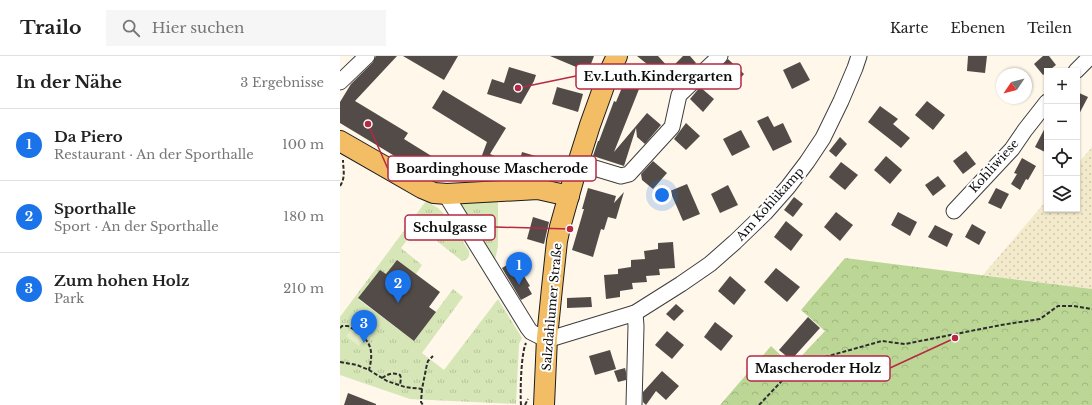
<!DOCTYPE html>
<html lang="de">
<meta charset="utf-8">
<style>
:root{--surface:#fff;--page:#f6f6f6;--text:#222;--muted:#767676;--line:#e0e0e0;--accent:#1a73e8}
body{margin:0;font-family:"Libre Baskerville",serif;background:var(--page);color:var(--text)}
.controls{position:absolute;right:12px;top:12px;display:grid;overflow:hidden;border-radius:0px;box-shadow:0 1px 3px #0004}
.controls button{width:36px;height:36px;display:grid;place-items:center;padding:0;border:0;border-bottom:1px solid var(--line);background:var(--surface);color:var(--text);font:20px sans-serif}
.compass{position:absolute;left:656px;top:12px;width:36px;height:36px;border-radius:50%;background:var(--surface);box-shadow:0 1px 3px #0004;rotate:235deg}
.you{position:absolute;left:322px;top:139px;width:14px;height:14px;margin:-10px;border:3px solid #fff;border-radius:50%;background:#1a73e8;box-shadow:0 0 0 6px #1a73e833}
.badge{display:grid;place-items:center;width:26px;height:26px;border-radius:50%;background:var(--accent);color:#fff;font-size:13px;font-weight:700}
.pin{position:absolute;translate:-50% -33px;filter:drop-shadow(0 1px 2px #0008)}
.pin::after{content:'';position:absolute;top:21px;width:14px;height:12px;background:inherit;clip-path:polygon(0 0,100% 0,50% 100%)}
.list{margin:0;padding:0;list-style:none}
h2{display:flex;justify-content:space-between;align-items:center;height:52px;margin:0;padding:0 16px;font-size:17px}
h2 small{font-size:13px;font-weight:400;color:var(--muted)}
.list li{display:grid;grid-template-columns:26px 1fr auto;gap:12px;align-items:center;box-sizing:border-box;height:72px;padding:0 16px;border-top:1px solid var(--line)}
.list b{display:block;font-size:15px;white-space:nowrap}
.list p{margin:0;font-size:13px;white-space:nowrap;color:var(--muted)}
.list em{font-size:13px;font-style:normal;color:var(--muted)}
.icon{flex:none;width:22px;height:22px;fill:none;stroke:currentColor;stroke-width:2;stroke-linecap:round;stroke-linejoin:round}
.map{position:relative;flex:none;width:752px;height:349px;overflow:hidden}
header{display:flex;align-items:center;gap:24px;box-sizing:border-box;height:56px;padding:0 20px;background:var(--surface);border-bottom:1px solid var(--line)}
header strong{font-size:19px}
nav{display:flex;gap:22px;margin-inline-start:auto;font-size:14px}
.search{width:280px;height:36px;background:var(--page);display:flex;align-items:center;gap:10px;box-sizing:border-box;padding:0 14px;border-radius:0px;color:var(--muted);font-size:15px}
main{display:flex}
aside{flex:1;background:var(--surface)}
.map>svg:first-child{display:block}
</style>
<header>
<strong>Trailo</strong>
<div class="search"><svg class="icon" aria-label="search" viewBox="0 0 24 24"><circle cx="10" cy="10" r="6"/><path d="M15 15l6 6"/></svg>Hier suchen</div>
<nav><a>Karte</a><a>Ebenen</a><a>Teilen</a></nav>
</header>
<main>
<aside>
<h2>In der Nähe<small>3 Ergebnisse</small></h2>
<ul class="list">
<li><span class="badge">1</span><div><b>Da Piero</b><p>Restaurant · An der Sporthalle</p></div><em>100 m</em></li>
<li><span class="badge">2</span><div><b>Sporthalle</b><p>Sport · An der Sporthalle</p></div><em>180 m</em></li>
<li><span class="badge">3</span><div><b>Zum hohen Holz</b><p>Park</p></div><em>210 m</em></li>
</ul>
</aside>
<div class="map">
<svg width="752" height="349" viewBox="0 0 752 349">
<defs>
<pattern id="farmland-dots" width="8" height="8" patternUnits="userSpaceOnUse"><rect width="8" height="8" fill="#f3eacc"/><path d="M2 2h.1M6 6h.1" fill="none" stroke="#cfc7ae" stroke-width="1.8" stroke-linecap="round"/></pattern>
<pattern id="grass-tufts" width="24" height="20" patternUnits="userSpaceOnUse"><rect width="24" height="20" fill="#d6e6b6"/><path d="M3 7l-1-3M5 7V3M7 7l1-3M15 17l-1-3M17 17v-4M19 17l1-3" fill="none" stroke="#b6c49b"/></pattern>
<pattern id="forest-crowns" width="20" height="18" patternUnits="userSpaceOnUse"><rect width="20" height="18" fill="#bcd696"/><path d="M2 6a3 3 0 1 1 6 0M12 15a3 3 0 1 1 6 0" fill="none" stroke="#a0b680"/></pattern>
</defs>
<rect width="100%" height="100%" fill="#fef7ea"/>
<path fill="url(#farmland-dots)" d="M752,91v142l-109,-14 64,-75v9h30v-44z"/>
<g fill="url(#grass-tufts)">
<path d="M158,144v46l-4,19 -36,-63z"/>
<path d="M86,145l12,7 9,9 22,34c1,5 -1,9 -7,10l-44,-35 -17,22 21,17 -6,9 -19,-14 -11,14 -6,-4 -22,29 56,42 39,-52 10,8 -41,56 22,17 54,-71 24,39 -3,6 -3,60 -106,-5 -70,-24v-58z"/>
</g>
<path fill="url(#forest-crowns)" d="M505,202l247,31v116h-372l51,-59 21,20 33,-35 -24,-21z"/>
<path fill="#e6eec7" d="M16,268l13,10 -10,12 -13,-10z"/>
<g fill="#534b48">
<path d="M36,0h21l-42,45 53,32 -4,6 42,26 -10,16 -96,-58v-21l11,-18 22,-22z"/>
<path d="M63,0h55l-14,24z"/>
<path d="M210,0h44l-6,16z"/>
<path d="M297,0h21l12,13 13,-13h7l6,7 -23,22z"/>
<path d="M628,0h19l-2,17 -18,-2z"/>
<path d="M703,0h6l7,9 -13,10 -9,-11z"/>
<path d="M388,3l16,15 -12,14 -16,-15z"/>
<path d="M460,6l10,18 -18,9 -9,-19z"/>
<path d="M169,11l27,8 -2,6 -13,23 -34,-10 5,-15 12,4z"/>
<path d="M288,17l15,6 -29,73 33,-39 14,12 -16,19 -8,-7 -1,-9 -12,38 -31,-10 5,-15h1l15,-40 2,1z"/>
<path d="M217,31l26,7 -5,18 -26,-8z"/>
<path d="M360,31l14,12 -11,13 -13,-13z"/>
<path d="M103,34l63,38 -16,26 14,6 -6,15 -20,-9 9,-24 -55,-34z"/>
<path d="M737,36l11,5 -11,21z"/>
<path d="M587,45l18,14 -12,15 -18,-15z"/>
<path d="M540,50l18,13 -5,5 17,14 -9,10 -33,-26z"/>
<path d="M428,60l6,11 9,-4 9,19 -19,9 -16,-30z"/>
<path d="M346,67l14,13 -14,14 -12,-11z"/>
<path d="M707,68v29l-12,-6z"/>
<path d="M401,74l9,17 -18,9 -9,-17z"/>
<path d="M500,81l7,7 -11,13 -7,-6z"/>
<path d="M626,95l10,13 -13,10 -10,-13z"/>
<path d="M182,96l17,5 -4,15 -17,-5z"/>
<path d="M546,100l16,14 -12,14 -16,-14z"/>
<path d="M682,102l14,8 -8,14 -2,-1 -6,11 -9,-6 6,-10 -3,-1z"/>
<path d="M313,105l14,12 -14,16 -11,-9 -1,-6z"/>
<path d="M501,106l17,13 -13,15 -16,-13z"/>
<path d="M598,120l8,10 -13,10 -8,-11z"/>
<path d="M347,128l13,30 -17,7 -13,-30z"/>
<path d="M388,129l10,20 -18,8 -9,-19z"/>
<path d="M248,132l28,8 -2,7 10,-11 -8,27 -8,-2 -4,13 -3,-1 -8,28 -21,-7 12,-41h-2z"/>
<path d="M656,132l13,6 -8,15 -13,-6z"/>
<path d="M454,141l9,7 -10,13 -9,-7z"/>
<path d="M496,156l17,13 -13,16 -16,-14z"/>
<path d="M558,156l19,10 -7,14 -19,-11z"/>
<path d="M193,161l16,5 -5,22 -17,-5z"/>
<path d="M446,165l17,14 -12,16 -17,-14z"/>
<path d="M632,168l14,8 -7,13 -14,-8z"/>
<path d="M595,169l18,9 -6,13 -19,-10z"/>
<path d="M333,186l2,26 -16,1 1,6 -14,1 1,6 -15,1 1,6 -13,2v6l-14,2 -2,-24 14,-1v-5l13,-2v-7l14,-1 -1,-8 14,-2v-6z"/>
<path d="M57,204l43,32 -11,15 7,5 -22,29 -56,-43 22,-28 6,4z"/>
<path d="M174,205l3,6 1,-1 12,20 -2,1 4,7 -11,6 -19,-32z"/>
<path d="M436,212l24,19 -13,15 -23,-20z"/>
<path d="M390,220l16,14 -12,15 -16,-14z"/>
<path d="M251,241l1,10 -25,1v-10z"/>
<path d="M336,248l8,7 -10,10 -8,-7z"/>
<path d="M468,261l12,11 -29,32 -12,-10z"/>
<path d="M375,266l18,14 -12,15 -17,-14z"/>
<path d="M327,275l17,14 -12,14 -17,-14z"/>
<path d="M270,294l6,19 -21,6 -6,-19z"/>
<path d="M285,312l1,4v8l-8,2 -4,-11z"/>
<path d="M322,315l17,15 -13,14 -10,-9 -10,14 -3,-3v-10z"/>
<path d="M8,337l28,11v1h-32z"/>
</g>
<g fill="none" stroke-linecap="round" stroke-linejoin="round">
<g stroke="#3e3e3e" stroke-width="17">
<g id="minor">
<path d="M736,15l15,-15"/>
<path d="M0,26l27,-26"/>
<path d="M238,107l43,13 8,-2 43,-47 7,-32 41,-39"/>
<path d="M107,138l2,6 79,128 3,4 10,5 6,1h6l82,-25 46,-29 29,-20 25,-22 30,-29 23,-26 19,-25 16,-24 18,-37 14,-33 4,-12"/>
<path d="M614,155l58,-62 13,-19 22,-28"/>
<path d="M294,349l2,-79 -1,-13"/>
</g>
</g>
<g stroke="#1c1c1c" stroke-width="22">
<g id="major">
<path d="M0,85l82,47 12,5 13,1 91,-5 31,7"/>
<path d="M204,349l3,-67 5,-50 5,-47 3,-14 18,-64 12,-38 18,-50 9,-19"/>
</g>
</g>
<g stroke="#2d2d2d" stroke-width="2" stroke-dasharray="4 2" stroke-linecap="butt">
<path d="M120,122l12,-19"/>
<path d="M0,130c6,-9 3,-17 3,-26"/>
<path d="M0,272l2,-2h6c21,12 27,21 21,44"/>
<path d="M0,306l17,3 12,5 18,11 18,6 17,2 5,-25 1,-3 5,-5"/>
<path d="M42,322c6,-4 11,-6 18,-3l1,3 -1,7"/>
<path d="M82,333l-1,13 2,3"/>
<path d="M181,349c-1,-12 0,-52 5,-62"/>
<path d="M185,349l3,-6"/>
<path d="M419,349l36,-38 12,-5 75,-21 23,3 96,-19 39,-6 18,-13h16l18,3"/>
</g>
<use href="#minor" stroke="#fff" stroke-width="15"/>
<use href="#major" stroke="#f3bd65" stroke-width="20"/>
</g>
<g text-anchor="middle" stroke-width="4" stroke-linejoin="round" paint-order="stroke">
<g font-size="12" fill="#0b0b0b" stroke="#fff">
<text transform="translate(654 110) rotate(-48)" y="4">Kohliwiese</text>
<text transform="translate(430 148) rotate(-48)" y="4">Am Kohlikamp</text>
<text transform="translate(212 251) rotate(-85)" y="4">Salzdahlumer Straße</text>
</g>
</g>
<path fill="none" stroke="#b52943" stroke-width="1.5" d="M178 32L236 20M28 68L48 113M230 173L155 171M615 282L550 312"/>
<g fill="#b52943" stroke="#fff" stroke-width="1.5">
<circle cx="178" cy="32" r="4"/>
<circle cx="28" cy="68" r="4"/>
<circle cx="230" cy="173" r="4"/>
<circle cx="615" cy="282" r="4"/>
</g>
<g fill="#fff" stroke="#b52943" stroke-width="1.5">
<rect x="236" y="8" width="165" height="25" rx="4"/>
<rect x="48" y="100" width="208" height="25" rx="4"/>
<rect x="65" y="159" width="90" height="25" rx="4"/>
<rect x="407" y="300" width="143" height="25" rx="4"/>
</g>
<g font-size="13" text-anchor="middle" font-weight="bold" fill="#0b0b0b">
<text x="318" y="25">Ev.Luth.Kindergarten</text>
<text x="152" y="117">Boardinghouse Mascherode</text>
<text x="110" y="176">Schulgasse</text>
<text x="478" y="317">Mascheroder Holz</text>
</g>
</svg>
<div class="controls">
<button>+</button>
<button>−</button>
<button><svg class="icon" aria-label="locate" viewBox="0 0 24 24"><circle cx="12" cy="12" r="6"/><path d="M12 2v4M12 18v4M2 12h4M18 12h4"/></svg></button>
<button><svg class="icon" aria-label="layers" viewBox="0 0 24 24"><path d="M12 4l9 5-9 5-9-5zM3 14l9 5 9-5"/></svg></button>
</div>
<svg class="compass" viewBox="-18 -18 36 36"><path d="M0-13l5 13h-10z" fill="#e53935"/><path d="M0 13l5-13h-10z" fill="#767676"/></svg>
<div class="you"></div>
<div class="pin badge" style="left:179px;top:229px">1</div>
<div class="pin badge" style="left:58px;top:247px">2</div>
<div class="pin badge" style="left:24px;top:287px">3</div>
</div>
</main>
